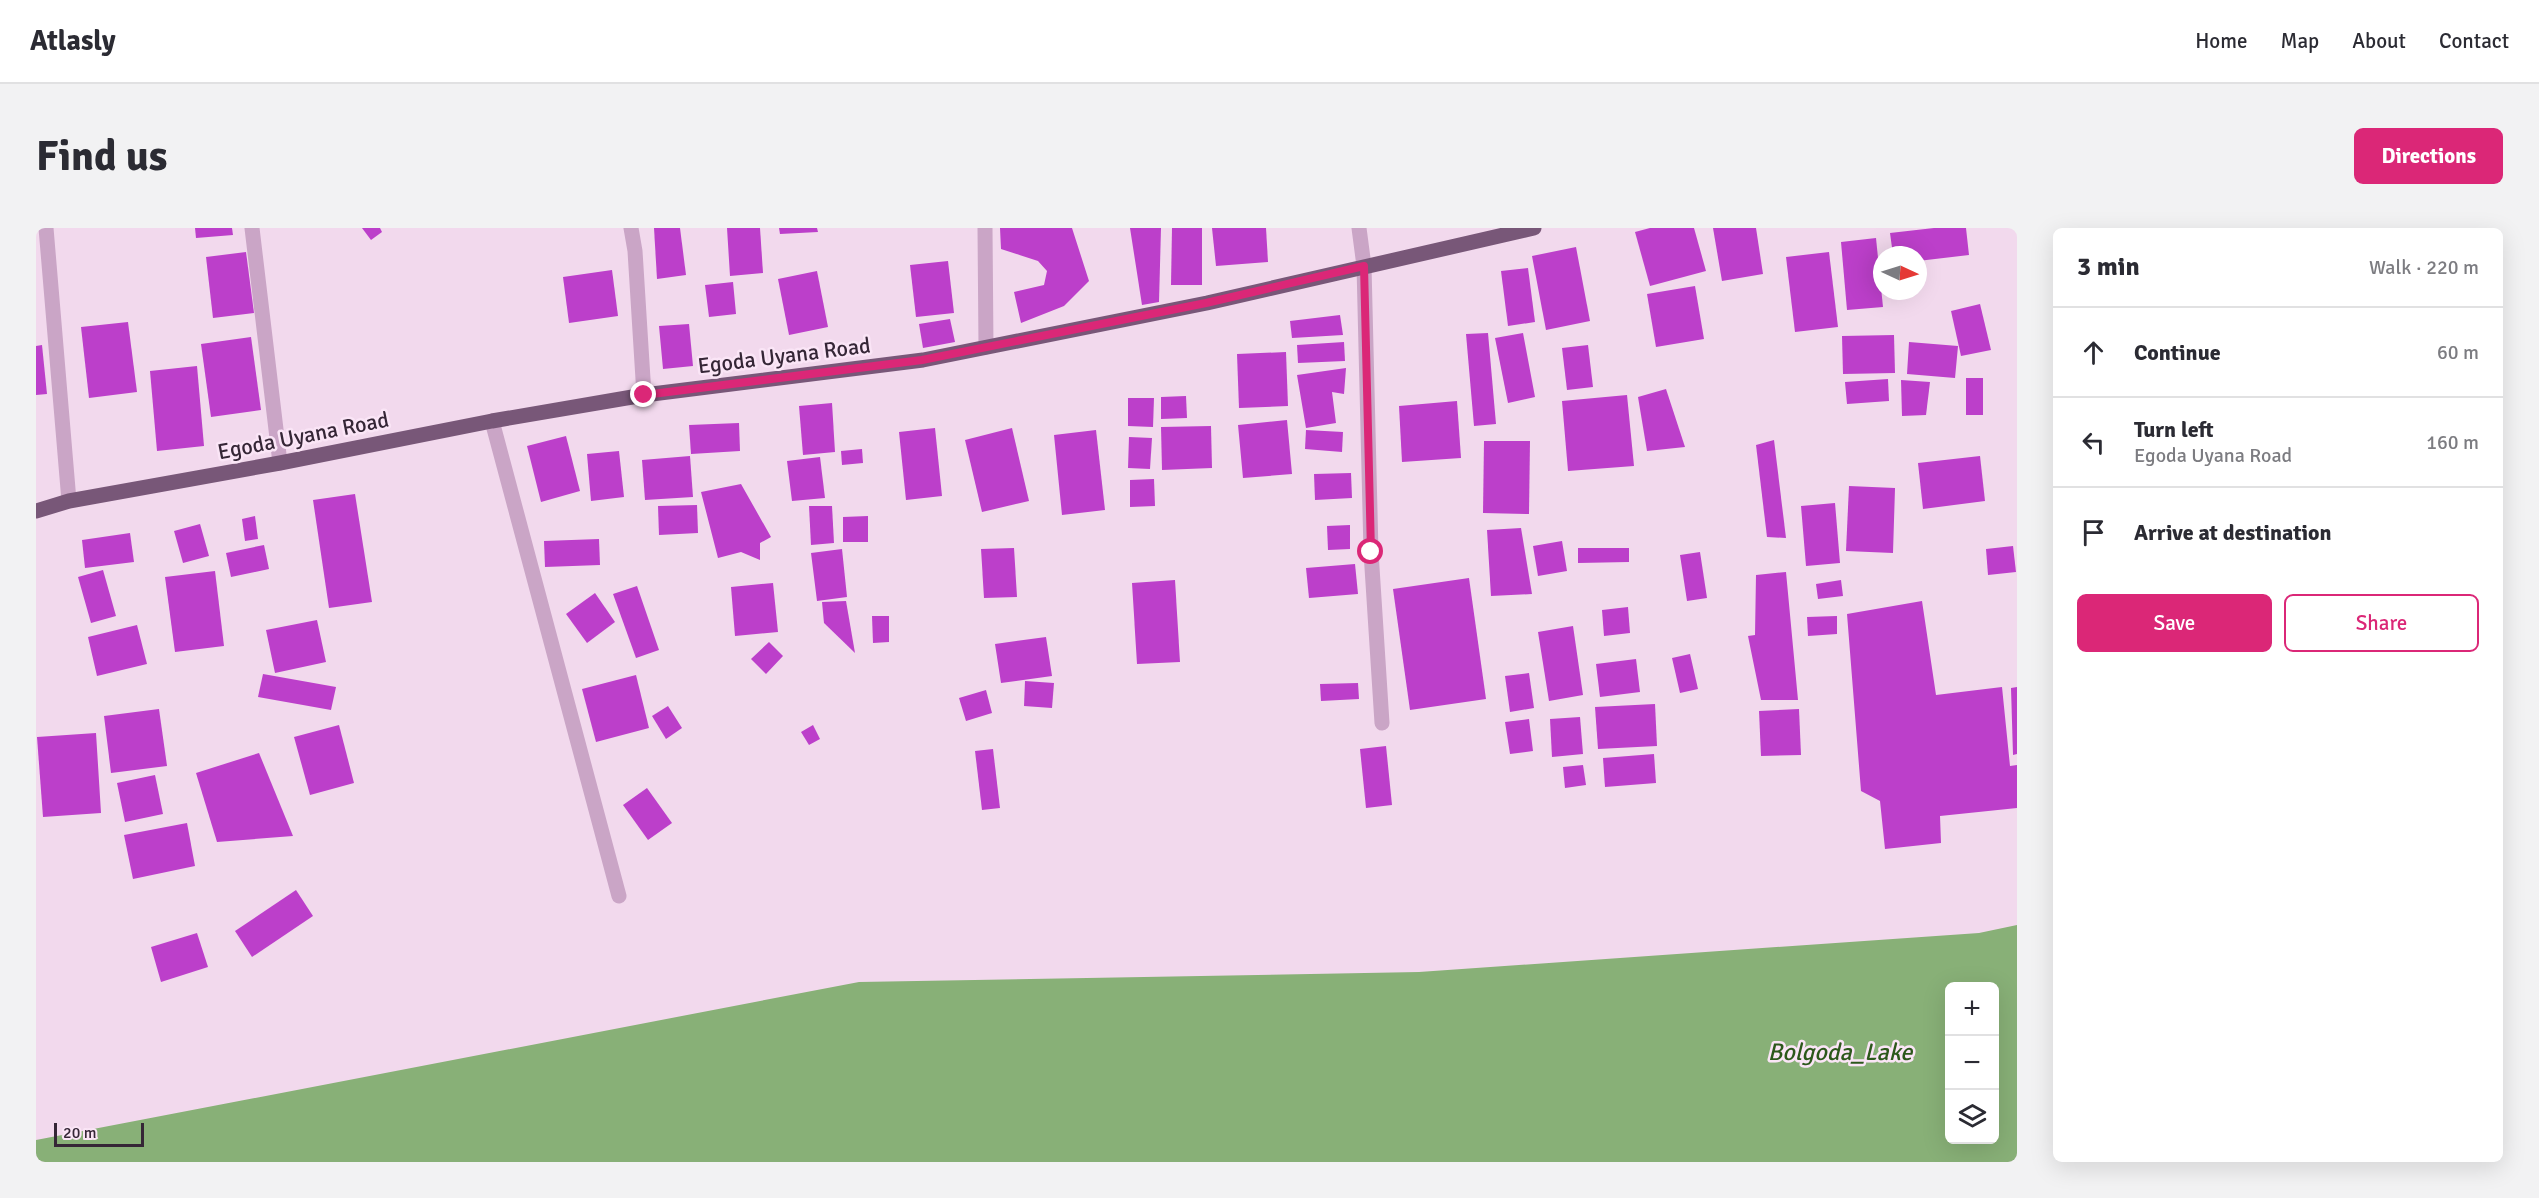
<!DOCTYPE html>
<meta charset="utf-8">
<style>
:root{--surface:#fff;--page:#f2f2f3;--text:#2b2b33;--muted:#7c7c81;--line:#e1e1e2;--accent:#db2777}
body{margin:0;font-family:Signika,sans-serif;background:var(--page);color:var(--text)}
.controls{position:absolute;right:18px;bottom:18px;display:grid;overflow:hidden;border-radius:9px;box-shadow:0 6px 24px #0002}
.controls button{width:54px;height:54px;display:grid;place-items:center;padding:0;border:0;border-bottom:2px solid var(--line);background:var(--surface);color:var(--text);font:30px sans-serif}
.compass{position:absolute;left:1837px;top:18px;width:54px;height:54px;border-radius:50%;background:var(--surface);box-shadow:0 6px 24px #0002;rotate:94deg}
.scale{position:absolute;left:18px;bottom:15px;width:90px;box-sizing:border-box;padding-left:6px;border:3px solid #352636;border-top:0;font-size:16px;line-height:21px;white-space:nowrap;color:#352636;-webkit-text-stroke:4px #fae5f6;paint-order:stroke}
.stop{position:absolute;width:18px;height:18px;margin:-14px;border:4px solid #db2777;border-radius:50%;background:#fff}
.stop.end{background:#db2777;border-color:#fff;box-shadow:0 2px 6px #0008}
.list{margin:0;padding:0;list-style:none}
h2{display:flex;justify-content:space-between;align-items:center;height:78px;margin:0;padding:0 24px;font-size:26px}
h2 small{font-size:20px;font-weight:400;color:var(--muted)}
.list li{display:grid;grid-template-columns:39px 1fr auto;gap:18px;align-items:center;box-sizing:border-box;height:90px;padding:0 24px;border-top:2px solid var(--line)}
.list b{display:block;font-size:22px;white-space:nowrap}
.list p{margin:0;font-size:20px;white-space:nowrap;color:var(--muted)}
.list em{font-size:20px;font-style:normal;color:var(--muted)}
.actions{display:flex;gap:12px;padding:18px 24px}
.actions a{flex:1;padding:14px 0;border:2px solid var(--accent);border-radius:9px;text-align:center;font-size:21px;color:var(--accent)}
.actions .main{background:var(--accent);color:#fff}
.icon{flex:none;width:33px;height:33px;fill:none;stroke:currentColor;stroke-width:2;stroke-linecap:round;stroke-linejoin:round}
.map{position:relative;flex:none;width:1981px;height:934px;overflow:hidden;border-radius:9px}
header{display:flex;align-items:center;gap:36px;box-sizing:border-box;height:84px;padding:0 30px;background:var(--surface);border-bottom:2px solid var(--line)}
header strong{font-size:28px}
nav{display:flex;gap:33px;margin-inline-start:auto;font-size:21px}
.intro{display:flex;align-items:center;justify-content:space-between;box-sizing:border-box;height:144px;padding:0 36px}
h1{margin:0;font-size:42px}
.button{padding:15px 27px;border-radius:9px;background:var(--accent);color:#fff;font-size:21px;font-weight:700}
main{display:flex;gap:36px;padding:0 36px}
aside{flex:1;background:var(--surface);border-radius:9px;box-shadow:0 6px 24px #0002}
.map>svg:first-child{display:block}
</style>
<header>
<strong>Atlasly</strong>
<nav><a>Home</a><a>Map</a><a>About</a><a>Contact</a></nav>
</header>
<div class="intro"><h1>Find us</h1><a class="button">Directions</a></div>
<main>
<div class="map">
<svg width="1981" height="934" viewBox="0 0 1981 934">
<rect width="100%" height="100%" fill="#f2d9ed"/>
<path fill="#88b077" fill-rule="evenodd" d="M1981,697v237h-1981v-22l823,-158 560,-10 560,-39zM1914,758h44v154h-44z"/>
<g fill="#bc3fca">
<path d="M159,0h37l1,7 -37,3z"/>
<path d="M326,0h18l2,4 -11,8z"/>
<path d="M618,0h26l6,47 -29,4z"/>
<path d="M691,0h33l3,45 -33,3z"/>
<path d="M743,0h38l1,4 -38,2z"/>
<path d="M964,0h72l17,53 -25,25 -43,17 -7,-31 30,-7 3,-14 -9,-10 -37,-12z"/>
<path d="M1094,0h31l-2,74 -17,3z"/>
<path d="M1136,0h30v57h-31z"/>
<path d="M1176,0h54l2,34 -52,4z"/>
<path d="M1614,0h44l12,43 -56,15 -15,-54z"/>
<path d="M1677,0h43l7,46 -41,7z"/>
<path d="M1898,0h32l3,27 -51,6v-6h-25l-3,-22z"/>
<path d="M1840,10l7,69 -36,3 -6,-68z"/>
<path d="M1540,19l14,74 -44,9 -14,-74z"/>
<path d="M210,24l8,61 -41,5 -7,-61z"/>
<path d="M1793,24l9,75 -43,5 -9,-75z"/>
<path d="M912,33l6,52 -38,4 -6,-52z"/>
<path d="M1492,40l7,54 -27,4 -7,-55z"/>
<path d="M576,42l6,46 -49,7 -6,-46z"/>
<path d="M781,43l11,56 -39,8 -11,-56z"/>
<path d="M697,54l3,32 -27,3 -4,-32z"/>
<path d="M1659,58l9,53 -48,8 -9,-53z"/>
<path d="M1944,76l11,46 -30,6 -10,-45z"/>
<path d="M1304,87l3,20 -51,3 -2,-17z"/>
<path d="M914,91l5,23 -32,6 -4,-24z"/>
<path d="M92,94l9,70 -48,6 -8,-71z"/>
<path d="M653,96l4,42 -30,3 -4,-43z"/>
<path d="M1452,105l8,91 -22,2 -8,-92z"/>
<path d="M1487,105l12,64 -27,6 -13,-65z"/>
<path d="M1858,107l1,38 -52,1 -1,-38z"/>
<path d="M215,109l10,73 -50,7 -10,-73z"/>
<path d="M1308,114l1,19 -47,2 -1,-18z"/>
<path d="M1873,114l49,4 -3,32 -48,-4z"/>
<path d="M6,117l5,49 -11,1v-49z"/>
<path d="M1552,117l5,42 -26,3 -5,-42z"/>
<path d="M1250,124l2,54 -49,2 -2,-54z"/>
<path d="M161,138l7,80 -47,5 -7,-80z"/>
<path d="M1310,140l-2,26 -12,-2 4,31 -30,5 -9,-53z"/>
<rect x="1930" y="150" width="17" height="37"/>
<path d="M1852,151l1,22 -42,3 -2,-22z"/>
<path d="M1865,152l29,2 -4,33 -24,1z"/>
<path d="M1630,161l19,58 -38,4 -9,-54z"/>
<path d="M1591,167l7,71 -66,5 -6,-70z"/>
<path d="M1150,168l1,22 -26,1v-22z"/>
<path d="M1092,170h26l-1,29 -25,-1z"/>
<path d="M1421,173l4,57 -59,4 -3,-56z"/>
<path d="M796,175l3,49 -32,3 -4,-49z"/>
<path d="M1251,192l5,54 -49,4 -5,-53z"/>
<path d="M703,195l1,28 -49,3 -2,-29z"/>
<path d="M1175,198l1,42 -50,2 -1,-43z"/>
<path d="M899,200l7,68 -36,4 -7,-68z"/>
<path d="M976,200l17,73 -47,11 -17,-72z"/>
<path d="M1060,202l9,80 -43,5 -8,-80z"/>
<path d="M1270,202l37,2 -1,20 -37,-3z"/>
<path d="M530,208l14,55 -39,11 -14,-56z"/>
<path d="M1093,209l23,1 -2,31 -22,-1z"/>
<path d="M1738,212l12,98 -19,-1 -11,-92z"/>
<path d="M1448,213h46l-1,73 -46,-1z"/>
<path d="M826,221l1,14 -21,2 -1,-14z"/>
<path d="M583,223l5,46 -33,4 -4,-47z"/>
<path d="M654,228l3,41 -48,3 -3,-40z"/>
<path d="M1944,228l5,45 -62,8 -5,-46z"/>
<path d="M784,229l5,41 -33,3 -5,-40z"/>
<path d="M1315,245l1,25 -37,2 -1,-26z"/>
<path d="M1118,251l1,27 -25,1v-27z"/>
<path d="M705,256l30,53 -11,6v17l-19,-8 -23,6 -17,-66z"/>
<path d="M1813,258l46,2 -2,65 -47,-2z"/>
<path d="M319,266l17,108 -43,6 -16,-108z"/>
<path d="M1799,275l5,60 -34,3 -5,-60z"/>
<path d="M661,277l1,28 -39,2 -1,-29z"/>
<path d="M773,278h23l2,37 -23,2z"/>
<path d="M219,288l3,23 -13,2 -3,-22z"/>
<path d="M832,288v26h-25v-25z"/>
<path d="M164,296l9,32 -26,7 -9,-32z"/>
<path d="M1314,297v24l-22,1 -1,-24z"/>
<path d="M1485,300l11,66 -41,2 -4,-66z"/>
<path d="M94,305l4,29 -49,6 -3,-28z"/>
<path d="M563,311l1,26 -55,2 -1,-26z"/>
<path d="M1526,313l5,30 -29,5 -5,-30z"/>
<path d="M228,317l5,24 -38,8 -5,-24z"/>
<path d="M1977,318l3,26 -28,3 -2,-26z"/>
<path d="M978,320l3,49 -33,1 -3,-49z"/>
<path d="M1542,320h51v14l-51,1z"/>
<path d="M806,321l5,48 -30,4 -6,-48z"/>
<path d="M1664,324l7,46 -20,3 -7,-46z"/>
<path d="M1319,336l3,30 -49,4 -3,-30z"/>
<path d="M67,342l13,46 -25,7 -13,-46z"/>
<path d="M179,343l9,75 -49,6 -10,-75z"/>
<path d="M1750,344l12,128h-37l-13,-64 7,-1 1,-60z"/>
<path d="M1433,350l17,121 -76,11 -17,-121z"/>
<path d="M1139,352l5,82 -43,2 -5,-81z"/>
<path d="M1805,352l2,16 -25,3 -2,-15z"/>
<path d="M737,355l5,49 -43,4 -4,-49z"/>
<path d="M601,358l22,64 -23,8 -23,-64z"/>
<path d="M559,365l20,29 -28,21 -21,-29z"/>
<path d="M810,373l9,52 -31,-30 -2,-21z"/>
<path d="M1886,373l14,94 66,-8 8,79 7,-1v43l-77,8 1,27 -56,6 -5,-48 -19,-10 -14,-177z"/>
<path d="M1592,379l2,26 -26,3 -2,-26z"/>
<path d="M836,388h17v26l-16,1z"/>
<path d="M1801,388v18l-29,2 -1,-19z"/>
<path d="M281,392l9,42 -51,11 -9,-43z"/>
<path d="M101,397l10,39 -50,12 -9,-39z"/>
<path d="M1537,398l10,69 -34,6 -11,-69z"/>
<path d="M1010,409l6,39 -51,7 -6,-39z"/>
<path d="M733,414l14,14 -17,18 -15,-15z"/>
<path d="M1654,426l8,35 -18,4 -8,-35z"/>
<path d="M1600,431l4,33 -40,5 -4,-33z"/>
<path d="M1493,445l5,35 -24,4 -5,-36z"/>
<path d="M227,446l73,13 -5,23 -73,-13z"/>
<path d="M600,447l13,53 -53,14 -14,-53z"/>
<path d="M989,453l29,2 -2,25 -28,-2z"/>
<path d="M1322,455l1,16 -38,2 -1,-17z"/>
<path d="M1981,459v67l-4,1 -2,-67z"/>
<path d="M950,462l6,23 -26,8 -7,-23z"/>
<path d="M1619,476l2,42 -59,3 -3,-42z"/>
<path d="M632,478l14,22 -16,11 -14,-23z"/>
<path d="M123,481l8,57 -56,7 -7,-57z"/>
<path d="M1763,481l2,46 -40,1 -2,-45z"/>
<path d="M1544,489l3,37 -31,3 -2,-38z"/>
<path d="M1493,491l4,32 -23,3 -5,-32z"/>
<path d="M303,497l15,58 -44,12 -16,-58z"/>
<path d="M777,497l7,14 -11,6 -8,-13z"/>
<path d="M60,505l5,80 -58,4 -6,-80z"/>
<path d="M1350,518l6,59 -26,3 -6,-59z"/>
<path d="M957,521l7,59 -18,2 -7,-59z"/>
<path d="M223,525l34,83 -76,6 -21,-69z"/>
<path d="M1618,526l2,29 -51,4 -2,-29z"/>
<path d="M1547,537l3,20 -21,3 -2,-21z"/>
<path d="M119,547l8,39 -38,8 -8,-39z"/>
<path d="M611,560l25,35 -24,17 -25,-35z"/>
<path d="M151,595l8,43 -62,13 -9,-44z"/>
<path d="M260,662l17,26 -61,41 -17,-26z"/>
<path d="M161,705l11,34 -47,15 -10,-35z"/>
</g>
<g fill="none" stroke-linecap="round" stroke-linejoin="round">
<g stroke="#caa5c6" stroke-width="15">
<path d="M10,0l23,273"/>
<path d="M216,0l28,235"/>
<path d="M595,0l4,23 9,144"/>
<path d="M949,0l1,119"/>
<path d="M1323,0l5,38 7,286 11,171"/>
<path d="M456,193l127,475"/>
</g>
<path stroke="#785778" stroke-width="15" d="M0,283l33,-10 211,-38 212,-42 152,-26 279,-35 284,-57 327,-75"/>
</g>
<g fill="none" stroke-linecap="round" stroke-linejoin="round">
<path stroke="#db2777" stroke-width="8" d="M608,167l278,-35 284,-57 158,-37 7,286"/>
</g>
<g text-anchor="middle" stroke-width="5" stroke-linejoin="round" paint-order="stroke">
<g font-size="22" fill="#352636" stroke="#fae5f6">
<text transform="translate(748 127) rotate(-7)" y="8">Egoda Uyana Road</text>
<text transform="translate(267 207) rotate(-11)" y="8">Egoda Uyana Road</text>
</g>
<g font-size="24" font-style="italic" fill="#2c581b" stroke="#fae5f6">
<text x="1804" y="832">Bolgoda_Lake</text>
</g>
</g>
</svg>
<div class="controls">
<button>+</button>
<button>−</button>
<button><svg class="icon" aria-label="layers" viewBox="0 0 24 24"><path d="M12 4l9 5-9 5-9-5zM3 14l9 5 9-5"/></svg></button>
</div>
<svg class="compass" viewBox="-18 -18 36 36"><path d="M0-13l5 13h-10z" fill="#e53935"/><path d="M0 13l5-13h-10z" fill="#7c7c81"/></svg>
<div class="scale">20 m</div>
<div class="stop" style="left:1335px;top:324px"></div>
<div class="stop end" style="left:608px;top:167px"></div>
</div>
<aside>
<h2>3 min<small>Walk · 220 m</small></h2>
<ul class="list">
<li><svg class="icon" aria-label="ahead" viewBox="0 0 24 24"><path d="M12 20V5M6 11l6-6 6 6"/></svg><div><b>Continue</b></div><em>60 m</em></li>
<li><svg class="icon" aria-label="left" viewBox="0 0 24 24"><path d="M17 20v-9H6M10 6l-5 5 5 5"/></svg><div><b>Turn left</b><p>Egoda Uyana Road</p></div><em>160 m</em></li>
<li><svg class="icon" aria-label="arrive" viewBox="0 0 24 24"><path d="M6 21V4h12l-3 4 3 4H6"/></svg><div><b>Arrive at destination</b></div></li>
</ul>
<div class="actions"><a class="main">Save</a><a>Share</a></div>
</aside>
</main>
